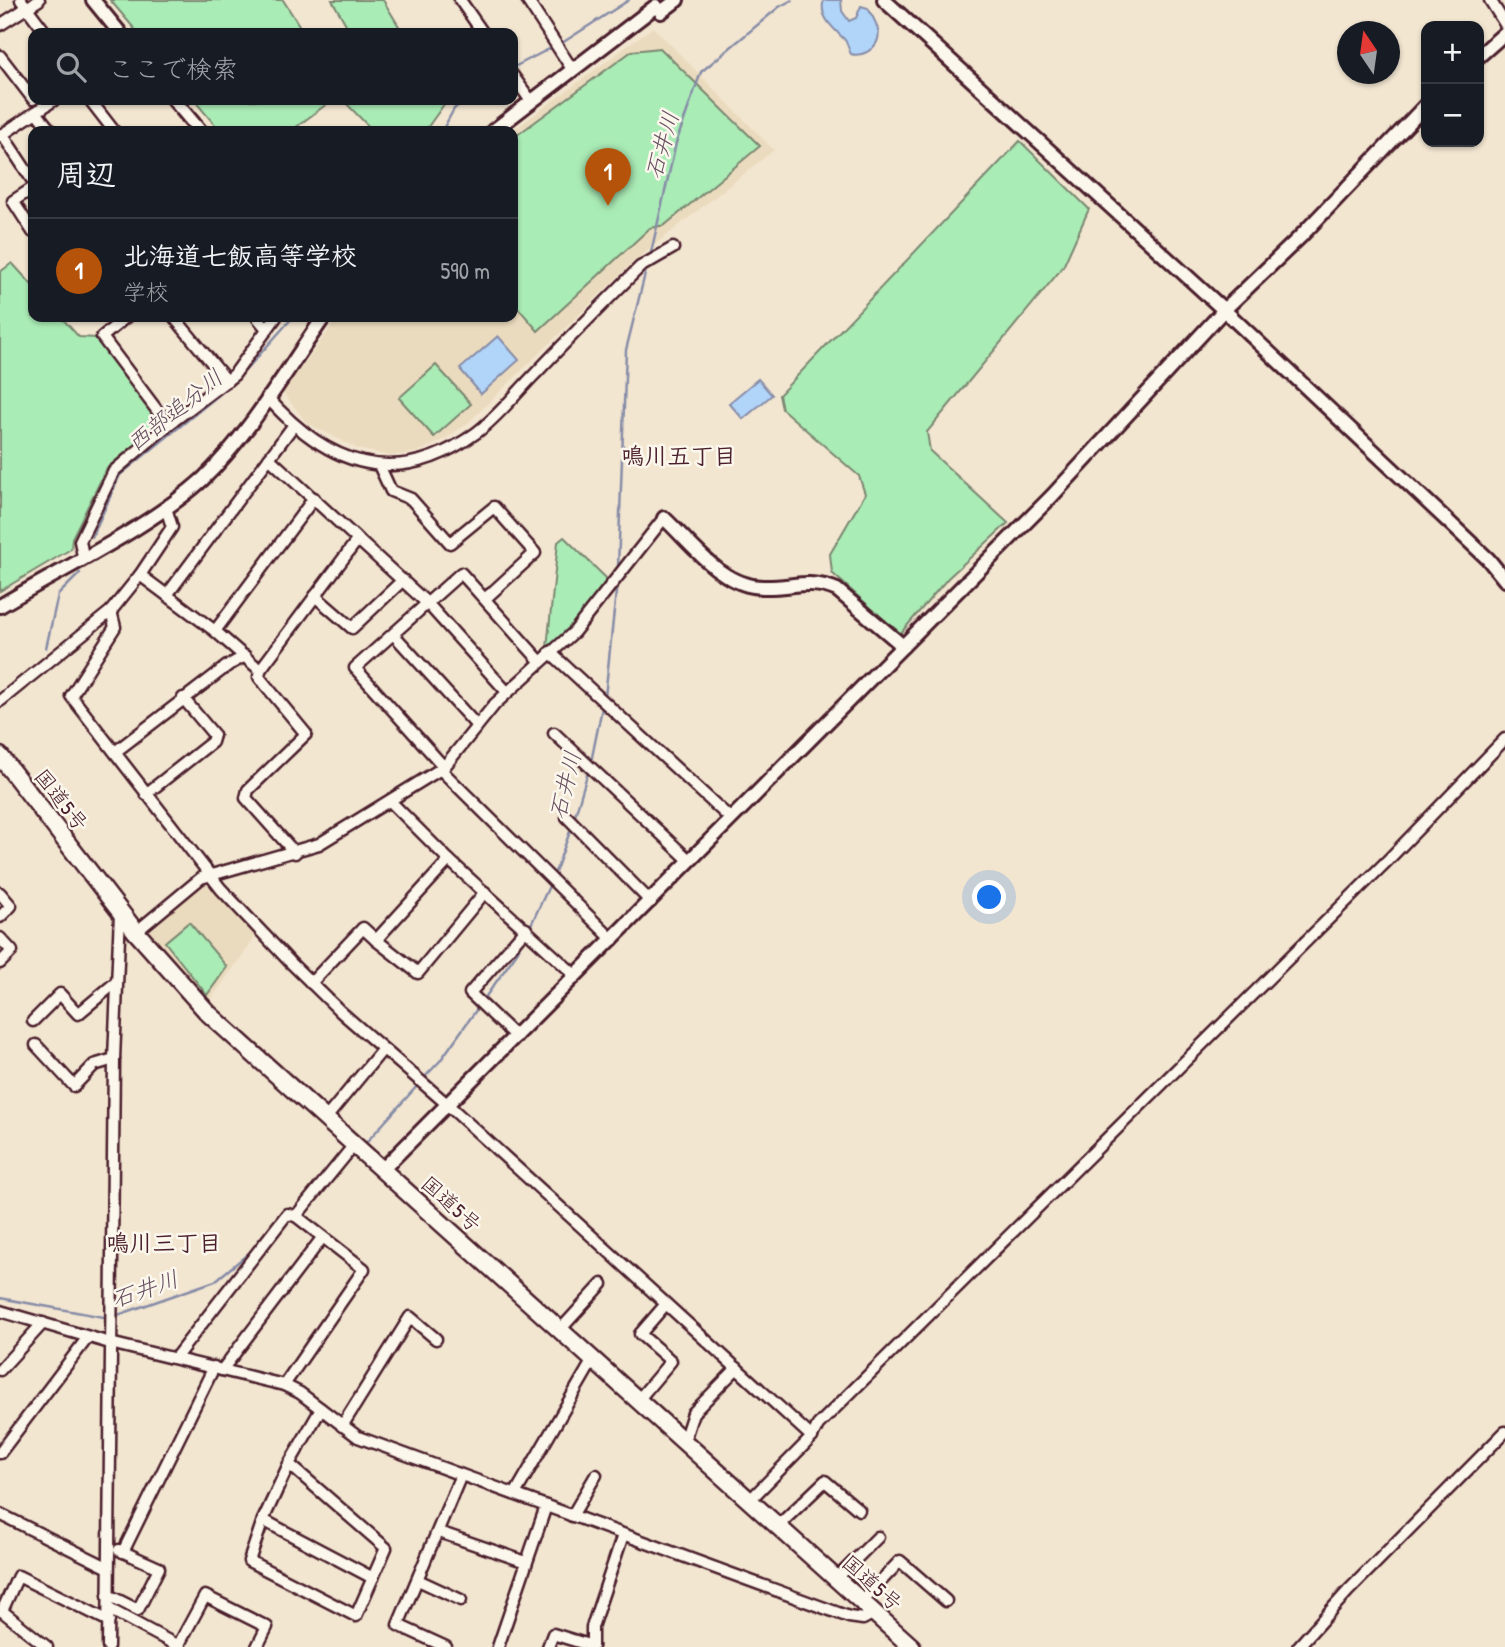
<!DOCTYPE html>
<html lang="ja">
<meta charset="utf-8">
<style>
:root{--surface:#171b24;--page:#242831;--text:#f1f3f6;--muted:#9ea1a6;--line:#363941;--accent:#b45309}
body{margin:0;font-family:"Patrick Hand","Klee One",sans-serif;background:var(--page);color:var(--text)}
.controls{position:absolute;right:21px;top:21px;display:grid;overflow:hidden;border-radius:14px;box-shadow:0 2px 5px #0004}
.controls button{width:63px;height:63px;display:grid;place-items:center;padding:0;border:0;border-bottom:2px solid var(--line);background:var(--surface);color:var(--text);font:35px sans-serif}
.compass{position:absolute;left:1337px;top:21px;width:63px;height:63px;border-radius:50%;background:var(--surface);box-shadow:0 2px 5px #0004;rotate:347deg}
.you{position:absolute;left:990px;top:898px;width:24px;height:24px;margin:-18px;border:5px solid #fff;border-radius:50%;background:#1a73e8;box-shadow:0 0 0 10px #1a73e833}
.badge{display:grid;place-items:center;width:46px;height:46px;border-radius:50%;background:var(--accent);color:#fff;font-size:23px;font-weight:700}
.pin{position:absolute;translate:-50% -58px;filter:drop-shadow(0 2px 4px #0008)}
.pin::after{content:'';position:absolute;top:37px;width:24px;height:21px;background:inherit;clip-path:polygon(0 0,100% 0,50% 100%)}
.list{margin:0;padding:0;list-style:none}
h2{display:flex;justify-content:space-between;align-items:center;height:91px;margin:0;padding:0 28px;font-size:30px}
h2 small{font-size:23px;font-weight:400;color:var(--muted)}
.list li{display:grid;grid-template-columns:46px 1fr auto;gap:21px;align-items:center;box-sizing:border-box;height:105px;padding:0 28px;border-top:2px solid var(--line)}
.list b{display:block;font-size:26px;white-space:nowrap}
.list p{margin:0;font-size:23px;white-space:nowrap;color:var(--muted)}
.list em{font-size:23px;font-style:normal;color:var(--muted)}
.icon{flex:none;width:38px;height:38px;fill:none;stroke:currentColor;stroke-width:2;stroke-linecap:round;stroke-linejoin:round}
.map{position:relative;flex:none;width:1505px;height:1647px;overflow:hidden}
.search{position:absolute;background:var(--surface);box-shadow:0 2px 5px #0004;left:28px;top:28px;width:490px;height:77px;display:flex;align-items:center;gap:18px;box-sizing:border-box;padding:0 24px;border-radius:14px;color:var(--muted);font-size:26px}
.panel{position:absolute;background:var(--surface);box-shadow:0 2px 5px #0004;left:28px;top:126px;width:490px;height:196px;border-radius:14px}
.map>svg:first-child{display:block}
</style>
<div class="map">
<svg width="1505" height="1647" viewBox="0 0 1505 1647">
<rect width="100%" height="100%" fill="#f2e6d1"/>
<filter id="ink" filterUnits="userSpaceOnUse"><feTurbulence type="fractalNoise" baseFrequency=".0143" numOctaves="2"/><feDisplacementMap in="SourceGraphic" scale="14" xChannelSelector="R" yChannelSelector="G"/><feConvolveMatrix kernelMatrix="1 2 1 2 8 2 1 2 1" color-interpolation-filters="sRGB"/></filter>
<g filter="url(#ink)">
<g fill="#ebdbbe">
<path d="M653,27l121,123 -142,113 -164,160 -23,16 -27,13 -27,4 -33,-7 -51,-26 -24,-30 55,-76h175l-1,-186z"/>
<path d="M203,881l54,54 -48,67 -63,-73z"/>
</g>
<g fill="#aaecb6" stroke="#7a8670" stroke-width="2">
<path d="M110,0h173l21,33h-166z"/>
<path d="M332,0h51l20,33h-52z"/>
<path d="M660,48l100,98 -95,79 -15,3 -112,103 -25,-29v-164l119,-87z"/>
<path d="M194,100h138l-41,31h-71z"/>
<path d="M343,100h104l-22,31h-52z"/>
<path d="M1020,141l69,68 -26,58 -136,165 3,19 78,72 -60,55 -48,56 -68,-61 -2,-19 35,-60 -6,-18 -77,-67 -3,-14z"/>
<path d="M12,263l21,23v31h28l18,20 17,1 66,86 -55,44 -35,70 -1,11 -71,42v-319z"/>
<path d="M436,365l35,39 -37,33 -35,-39z"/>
<path d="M564,537l43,42 -33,48 -27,21 11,-106z"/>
<path d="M189,922l38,45 -20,28 -42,-53z"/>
</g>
<g fill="#b0d5f9" stroke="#878ca7" stroke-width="2">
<path d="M824,0h17l1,11 7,10 7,-3 5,-12 7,2c9,16 19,32 -1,44 -6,3 -10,4 -16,2 -3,-5 -3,-11 -7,-15 -11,-11 -26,-23 -20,-39z"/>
<path d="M498,336l21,24 -38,34 -21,-25z"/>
<path d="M758,379l14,16 -29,24 -14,-16z"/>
</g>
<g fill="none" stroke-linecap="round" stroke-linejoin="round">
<g stroke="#878ca7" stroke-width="2.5">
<path d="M562,43l67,-43"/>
<path d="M516,66l33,-17"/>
<path d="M442,131l12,-22 10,-9"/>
<path d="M650,257l26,-114 25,-71 78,-65 13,-7"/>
<path d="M92,537l28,-62 116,-94 57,-64"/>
<path d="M618,568l8,-218 21,-84"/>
<path d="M46,648l12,-53 22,-22"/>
<path d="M605,697l12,-115"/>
<path d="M591,762l12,-59"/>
<path d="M574,819l15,-51"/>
<path d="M553,878l19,-52"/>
<path d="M529,929l21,-45"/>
<path d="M422,1080l18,-19 76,-107 8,-16"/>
<path d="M364,1145l54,-60"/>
<path d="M333,1178l21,-23"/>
<path d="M0,1298l109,20"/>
<path d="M115,1316l100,-35 40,-33"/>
</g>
<g stroke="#4a1f2b" stroke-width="15">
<g id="minor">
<path d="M21,0l25,33"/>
<path d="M460,0l23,33"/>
<path d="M527,0l45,69"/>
<path d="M1490,0l15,24"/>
<path d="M0,25l39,-25"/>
<path d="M0,56l33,43"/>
<path d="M513,76l18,25"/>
<path d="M90,100l24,31"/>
<path d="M36,112l15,19"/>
<path d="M2,134l31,47"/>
<path d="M0,136l54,-36"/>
<path d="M33,188l-20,13 20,31"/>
<path d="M126,317l-24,20 66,88 66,-50 42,-58"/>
<path d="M174,317l53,64"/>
<path d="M257,317l10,12"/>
<path d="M267,397c60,68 129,94 209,36 22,-16 41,-41 60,-60 34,-36 69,-71 104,-106l33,-19"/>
<path d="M269,458l159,146 79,88"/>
<path d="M379,465l12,26 20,8 39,44 44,-36 41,46 -49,45"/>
<path d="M83,556l-3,-15 34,-70 54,-46"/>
<path d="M140,575l75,56 45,39 -1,7 47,57 -58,56 -2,8 49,55"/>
<path d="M167,595l126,-169"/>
<path d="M315,596l37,32 51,-48"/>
<path d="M111,611l4,16 -44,69 150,193 69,73 51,50 107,93 364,332"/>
<path d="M215,631l99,-133"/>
<path d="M394,635l83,91"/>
<path d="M550,652l181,167"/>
<path d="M260,670l98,-131"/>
<path d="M0,701l111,-90 29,-36 32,-48 -6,-19"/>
<path d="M554,733l136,128"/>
<path d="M115,752l112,-86 18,-10"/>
<path d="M444,767l-89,-99 106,-95 79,88"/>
<path d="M440,769l173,171"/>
<path d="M146,794l66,-52 2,-7 -31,-37"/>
<path d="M390,801l59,59 127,116"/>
<path d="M567,817l84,85"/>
<path d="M0,893l11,13 -11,11"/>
<path d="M136,932l65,-54 118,-34 125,-77 51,-63 79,-72 90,-114"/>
<path d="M0,938l12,13 -12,12"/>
<path d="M376,940l42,33 67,-81"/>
<path d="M311,983l52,-55 13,12 73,-80"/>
<path d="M33,1021l27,-27 18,20 37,-31"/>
<path d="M516,1037l-46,-44 56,-64"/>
<path d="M36,1045l38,41 20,-21 20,-6"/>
<path d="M326,1118l57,-69"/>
<path d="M0,1311l110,32 174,42 16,8 58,44 491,180 14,2 11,-6"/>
<path d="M560,1330l42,-46"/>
<path d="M176,1357l111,-143 9,2 58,-71"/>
<path d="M0,1370l43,-47"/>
<path d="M222,1370l100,-132"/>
<path d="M284,1385l80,-116 -68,-53"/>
<path d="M639,1399l32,-38 -31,-27 26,-30"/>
<path d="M342,1426l68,-109 26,22"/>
<path d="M684,1441l9,-28 44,-45"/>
<path d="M0,1453l88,-116"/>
<path d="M289,1464l-26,56 -14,41 107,55 30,-68 -97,-84 32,-55"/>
<path d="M515,1494l79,-136"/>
<path d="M749,1501l63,-64 6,-12 570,-565 117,-121"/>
<path d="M0,1514l107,53"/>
<path d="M572,1516l24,-41"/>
<path d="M263,1520l110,58"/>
<path d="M779,1525l46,-44 34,29"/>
<path d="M439,1532l87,30"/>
<path d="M123,1552l91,-185"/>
<path d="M836,1579l42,-42"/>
<path d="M418,1580l43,20"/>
<path d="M108,1595l30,15 21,-42 -40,-18"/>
<path d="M861,1602l39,-41 46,40"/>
<path d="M109,1609l71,38"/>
<path d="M178,1646l27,-50 62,31 -10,20"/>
<path d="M47,1647l-45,-36 16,-35 91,45"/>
<path d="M108,1647l6,-588 6,-146"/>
<path d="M446,1647l-48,-22 63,-150"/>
<path d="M498,1647l48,-141"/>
<path d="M548,1647l5,-13 39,12"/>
<path d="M592,1647v-20l31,-92"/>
<path d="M1298,1647l50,-56 157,-159"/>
</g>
</g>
<g stroke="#4a1f2b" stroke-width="18">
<g id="tertiary">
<path d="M93,0l27,33"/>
<path d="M884,0l340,310 264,249 17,21"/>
<path d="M1479,56l26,-23"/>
<path d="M174,100l26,31"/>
<path d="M493,131l163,-125 5,6 16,-12"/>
<path d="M664,518c28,26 58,69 99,69 29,1 47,-9 74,3l66,56"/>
<path d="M0,606c63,-38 149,-78 203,-127 46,-44 84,-110 121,-162"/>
<path d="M382,1170l670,-674 172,-186 76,-73 126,-132"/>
</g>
</g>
<g stroke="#4a1f2b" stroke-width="21">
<path id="trunk" d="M0,756l136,176 72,81 704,634"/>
</g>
<use href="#minor" stroke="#fbf7ec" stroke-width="10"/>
<use href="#tertiary" stroke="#fbf7ec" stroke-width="12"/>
<use href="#trunk" stroke="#fbf7ec" stroke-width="16"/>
</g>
</g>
<g text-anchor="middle" stroke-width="5" stroke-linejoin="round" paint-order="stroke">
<g font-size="21" fill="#4a1f2b" stroke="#fbf7ec">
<text transform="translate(61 800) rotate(52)" y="7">国道5号</text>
<text transform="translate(451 1204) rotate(42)" y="7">国道5号</text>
<text transform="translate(872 1583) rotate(42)" y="7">国道5号</text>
</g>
<g font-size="23" font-style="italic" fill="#644c5e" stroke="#fbf7ec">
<text transform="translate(662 145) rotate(-74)" y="8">石井川</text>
<text transform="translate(175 410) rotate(-39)" y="8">西部追分川</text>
<text transform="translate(565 785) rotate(-76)" y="8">石井川</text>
<text transform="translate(145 1289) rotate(-19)" y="8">石井川</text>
</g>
<g font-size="23" font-weight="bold" fill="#4a1f2b" stroke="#fbf7ec">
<text x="679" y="464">鳴川五丁目</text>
<text x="164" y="1251">鳴川三丁目</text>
</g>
</g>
</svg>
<div class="controls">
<button>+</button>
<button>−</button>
</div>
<svg class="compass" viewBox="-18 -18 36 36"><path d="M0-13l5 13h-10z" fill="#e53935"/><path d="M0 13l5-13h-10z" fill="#9ea1a6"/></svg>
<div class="you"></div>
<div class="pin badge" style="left:608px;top:206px">1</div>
<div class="search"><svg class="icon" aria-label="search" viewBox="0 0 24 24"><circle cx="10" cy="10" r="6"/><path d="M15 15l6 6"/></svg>ここで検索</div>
<section class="panel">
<h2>周辺<small></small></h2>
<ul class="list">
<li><span class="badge">1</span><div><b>北海道七飯高等学校</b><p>学校</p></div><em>590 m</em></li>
</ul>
</section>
</div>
